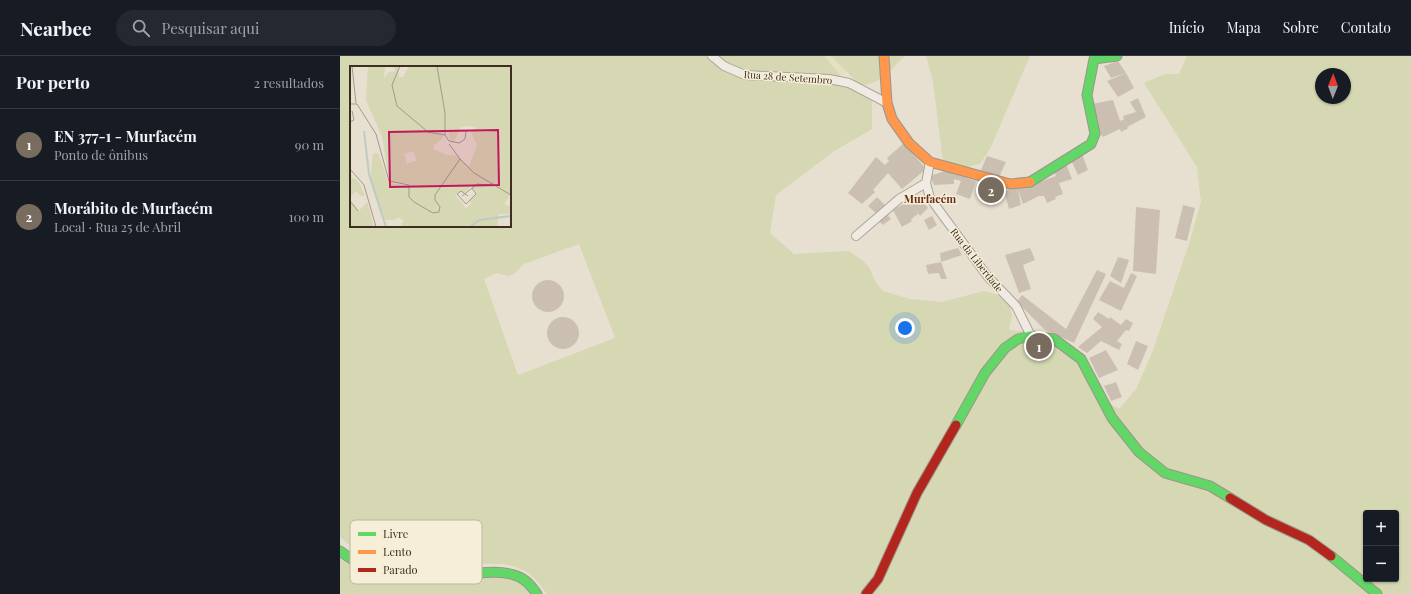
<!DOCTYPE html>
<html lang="pt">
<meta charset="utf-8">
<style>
:root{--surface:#171b24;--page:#242831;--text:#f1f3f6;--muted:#9ea1a6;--line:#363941;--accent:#786c5e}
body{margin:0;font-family:"Playfair Display",serif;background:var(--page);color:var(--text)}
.controls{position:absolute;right:12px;bottom:12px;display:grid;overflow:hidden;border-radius:4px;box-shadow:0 1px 3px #0004}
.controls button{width:36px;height:36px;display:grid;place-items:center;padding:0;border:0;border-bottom:1px solid var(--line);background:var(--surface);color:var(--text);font:20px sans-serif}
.compass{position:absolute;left:975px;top:12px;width:36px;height:36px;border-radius:50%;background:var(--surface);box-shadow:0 1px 3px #0004;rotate:1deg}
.you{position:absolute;left:565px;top:272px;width:14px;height:14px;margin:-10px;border:3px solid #fff;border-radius:50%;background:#1a73e8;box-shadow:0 0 0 6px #1a73e833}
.badge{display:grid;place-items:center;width:26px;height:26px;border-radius:50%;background:var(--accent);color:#fff;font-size:13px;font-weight:700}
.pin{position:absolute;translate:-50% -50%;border:2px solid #fff;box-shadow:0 1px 4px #0006}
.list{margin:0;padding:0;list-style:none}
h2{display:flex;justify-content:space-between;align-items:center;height:52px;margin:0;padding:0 16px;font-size:17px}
h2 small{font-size:13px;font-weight:400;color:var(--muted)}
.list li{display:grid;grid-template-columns:26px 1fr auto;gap:12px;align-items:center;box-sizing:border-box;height:72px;padding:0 16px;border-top:1px solid var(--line)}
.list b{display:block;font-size:15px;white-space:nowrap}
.list p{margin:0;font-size:13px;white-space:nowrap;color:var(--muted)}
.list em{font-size:13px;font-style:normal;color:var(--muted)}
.icon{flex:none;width:22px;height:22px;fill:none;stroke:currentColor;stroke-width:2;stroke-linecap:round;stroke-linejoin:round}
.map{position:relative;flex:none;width:1071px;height:538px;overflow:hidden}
header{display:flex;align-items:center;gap:24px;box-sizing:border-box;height:56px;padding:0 20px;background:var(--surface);border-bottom:1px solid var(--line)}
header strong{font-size:19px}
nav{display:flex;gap:22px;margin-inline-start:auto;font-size:14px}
.search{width:280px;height:36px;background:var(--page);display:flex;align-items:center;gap:10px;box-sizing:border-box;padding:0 14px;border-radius:22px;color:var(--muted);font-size:15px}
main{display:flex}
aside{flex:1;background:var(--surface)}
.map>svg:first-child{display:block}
</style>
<header>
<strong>Nearbee</strong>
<div class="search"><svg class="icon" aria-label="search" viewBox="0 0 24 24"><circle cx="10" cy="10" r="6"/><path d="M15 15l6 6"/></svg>Pesquisar aqui</div>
<nav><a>Início</a><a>Mapa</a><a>Sobre</a><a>Contato</a></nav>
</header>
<main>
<aside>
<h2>Por perto<small>2 resultados</small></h2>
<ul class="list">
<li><span class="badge">1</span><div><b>EN 377-1 - Murfacém</b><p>Ponto de ônibus</p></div><em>90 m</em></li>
<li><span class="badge">2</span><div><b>Morábito de Murfacém</b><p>Local · Rua 25 de Abril</p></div><em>100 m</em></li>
</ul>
</aside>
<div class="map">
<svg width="1071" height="538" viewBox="0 0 1071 538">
<rect width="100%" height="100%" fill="#e7e0d1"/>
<path fill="#e6dfc2" d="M484,0h7l16,15 -6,5z"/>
<g fill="#d6d7b3" fill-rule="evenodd">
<path d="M0,0h369l14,13 126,16 23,16v28l-39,23 -57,43 -6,38 24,21 55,-3 13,9 7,7 7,16 7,8 27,8 32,3 42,-11 12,3 14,11 2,11 -3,14 40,3 16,9 44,61 10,6 17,-20 16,-36 37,-109 12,-42 -4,-35 -53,-84 21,-9h14l8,-18h224v538h-864c-14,-19 -20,-26 -44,-30l-115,-1 -20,-6 -9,-4 -19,-16zM11,11h159v159h-159zM981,18h24v24h-24zM239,188l36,94 -97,37 -34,-96 13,-6 11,3 6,-2 10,-10zM1026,457h30v66h-30z"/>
<path d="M377,0h107l17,20 -21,-2 -74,-2 -14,-4z"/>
<path d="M491,0h74c-12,11 -29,33 -46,28z"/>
<path d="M586,0h104l-40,93 -10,15 -13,3 -24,-5 -10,-81z"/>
<path d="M0,503l15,9 140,9c14,2 27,4 34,17h-189z"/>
</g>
<g fill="#cbbfb2">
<path d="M778,5l8,12 -15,5 -7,-12z"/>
<path d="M786,17l8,15 -16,9 -11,-16z"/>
<path d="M798,42l8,19 -19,10 2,1 -8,4 -1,-3 -17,8 -5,-6 -6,-27 21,-4 7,21 4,-2 3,8 -4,-11 13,-4 -6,-10z"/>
<path d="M564,87l22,26 -24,20 -14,-16 -15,17 2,2 -13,12 -14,-11 28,-36 9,8 4,-4 -2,-3z"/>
<path d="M742,98l6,16 -10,5 -7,-15z"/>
<path d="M647,100l19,6 -8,17 -18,-7z"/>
<path d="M726,108l6,15 -13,4 4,11 -8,3 1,2 -9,4 -3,-7h-5l-16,8 -5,-15 3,16 -12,4 -5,-18 30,-7 22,-8 -2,-5z"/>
<path d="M605,115l31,10 -6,18 -14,-5 5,-13 -7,-2v5l-20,1 -4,-9z"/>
<path d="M649,127l8,5 -8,13 -8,-4z"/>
<path d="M579,139l9,13 -8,8 -4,-6 2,4 -7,5 1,2 -10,6 -9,-17z"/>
<path d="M537,141l8,8 -8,9 -9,-8z"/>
<path d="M843,149l12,3 -8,33 -12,-3z"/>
<path d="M796,151l24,3 -4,64 -23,-3z"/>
<path d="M547,158l4,5 -8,6 -4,-4z"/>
<path d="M592,160l5,9 -8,5 -5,-10z"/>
<path d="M618,192l4,7 -21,7 -1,-9z"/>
<path d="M690,192l5,12 -12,5 8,24 -12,4 -14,-38z"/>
<path d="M778,201l11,3 -8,23 -11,-7z"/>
<path d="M601,206l6,17h-6l-2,-6 -11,1 -2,-9z"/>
<path d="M757,214l9,4 -32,69 -29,-13 -28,-28 5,-7 44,34z"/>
<path d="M791,217l6,3 -16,35 -22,-11 11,-19 14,7z"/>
<circle cx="208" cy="240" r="16"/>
<path d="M758,256l11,7 1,-2 11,8 5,-6 7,4 -4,8 -3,-1 -9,11 5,3 -3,6 -18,-9 -14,12 -9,-6 24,-20 -9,-8z"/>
<circle cx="223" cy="277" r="16"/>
<path d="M796,285l12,5 -10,24 -11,-6z"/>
<path d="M766,294l12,20 -19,8 -10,-20z"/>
<path d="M776,326l6,15 -11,4 -7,-15z"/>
</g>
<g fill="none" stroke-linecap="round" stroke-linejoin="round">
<g stroke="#ada599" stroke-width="10">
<g id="street">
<path d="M372,0l12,10 21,9 84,4 20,4 38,20"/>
<path d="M586,127l4,15 58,79 28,29 15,30"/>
<path d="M516,180l43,-37 27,-16 4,-21"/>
</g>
</g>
<g stroke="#9c958a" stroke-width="11">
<g id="fast">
<path d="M690,126l61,-38 4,-10 -8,-39 7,-36 23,-3"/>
<path d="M616,369l29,-52 20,-25 13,-9 13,-3 23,3 27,20 31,59 27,34 26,21 45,13 20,12"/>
<path d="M0,495c32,26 80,28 119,24 19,-1 40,-6 58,1 9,3 15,11 20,18"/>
<path d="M991,500l46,38"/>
</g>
</g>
<g stroke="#9c958a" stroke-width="11">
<path id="slow" d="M544,0l3,47 5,16 17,24 21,19 80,22 20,-2"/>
</g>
<g stroke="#9c958a" stroke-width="11">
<g id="jam">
<path d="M890,442l36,22 43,20 22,16"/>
<path d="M526,538l12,-15 39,-86 39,-68"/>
</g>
</g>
<use href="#street" stroke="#efebe3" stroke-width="8"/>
<use href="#fast" stroke="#63d668" stroke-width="9"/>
<use href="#slow" stroke="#ff974d" stroke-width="9"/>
<use href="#jam" stroke="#b3261e" stroke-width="9"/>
</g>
<g text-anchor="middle" stroke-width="3" stroke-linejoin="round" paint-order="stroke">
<g font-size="10" fill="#3d2e20" stroke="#f7eed8">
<text transform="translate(448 21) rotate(4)" y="4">Rua 28 de Setembro</text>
<text transform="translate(637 204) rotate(52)" y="4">Rua da Liberdade</text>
</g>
<g font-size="11" font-weight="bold" fill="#6b2e1e" stroke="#f7eed8">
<text x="590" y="147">Murfacém</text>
</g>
</g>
<g transform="translate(10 10)">
<rect width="161" height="161" fill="#e7e0d1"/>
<path d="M18,0h20l-3,1 -1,11 5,-6 7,-1 -4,-5h6l1,11h4l6,-11h102v128l-7,10 7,3v7h-12l-2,13h-96l3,-7h-3l-1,-3 -6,3h-9l-15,-39 3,-27 5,-1 11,30 22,3 -3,-3h-15l-4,-4 -7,-42 -16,-37zM121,60l5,2 -5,5 6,12 -8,21 -13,-11h-9l-14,-6 1,-4 9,-7v-3l-8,-2 8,1 5,-5 2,12 4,1 7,-15zM63,85l4,9 -10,4 -3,-10zM121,120l6,7 -8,7 2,4 -5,4 -11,-13 6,-5 3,3zM5,112l5,6 5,12h-5l-3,-5 -7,5 1,5 8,10 8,-9 7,25h-24v-48z" fill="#d6d7b3" fill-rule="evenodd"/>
<path fill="none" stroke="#bcccc2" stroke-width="2" d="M14,65l5,43 17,53M120,161l9,-7 32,-4"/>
<path fill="none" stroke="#a3998a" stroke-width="1" d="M2,0l4,37M50,0l-8,19 5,21 31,26 17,3M87,0l8,47v22l4,6M0,38h7l19,30 13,47 20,4v12l5,5 19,11 6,-1 1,-5 -5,-7v-5l25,-36 14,14 37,22M0,56l4,-2 -2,-9M99,75l10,2 6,-4 1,-8 2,-1M99,78l11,15M0,103l14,16 12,42M112,130l15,-12 12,1 4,-2M118,130l-7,-5 -4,3 9,10 10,-10 -4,-6M0,135l8,10"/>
<path fill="#c2185b" fill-opacity="0.15" stroke="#c2185b" stroke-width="2" d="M148,64l1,55 -109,2 -1,-55z"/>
<rect width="161" height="161" fill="none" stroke="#3d2e20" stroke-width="2"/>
</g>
<rect x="10" y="464" width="132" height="64" rx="6" fill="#f7eed8" stroke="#bfb4a1" stroke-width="1"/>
<rect x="18" y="476" width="18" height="4" fill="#63d668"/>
<rect x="18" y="494" width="18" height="4" fill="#ff974d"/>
<rect x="18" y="512" width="18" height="4" fill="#b3261e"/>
<g font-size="11" fill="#3d2e20">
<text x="43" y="482">Livre</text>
<text x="43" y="500">Lento</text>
<text x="43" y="518">Parado</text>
</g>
</svg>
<div class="controls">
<button>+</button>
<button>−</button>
</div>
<svg class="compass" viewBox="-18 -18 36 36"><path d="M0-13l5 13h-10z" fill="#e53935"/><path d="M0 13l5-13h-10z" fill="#9ea1a6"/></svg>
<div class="you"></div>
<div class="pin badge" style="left:699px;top:290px">1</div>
<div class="pin badge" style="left:651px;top:134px">2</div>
</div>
</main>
